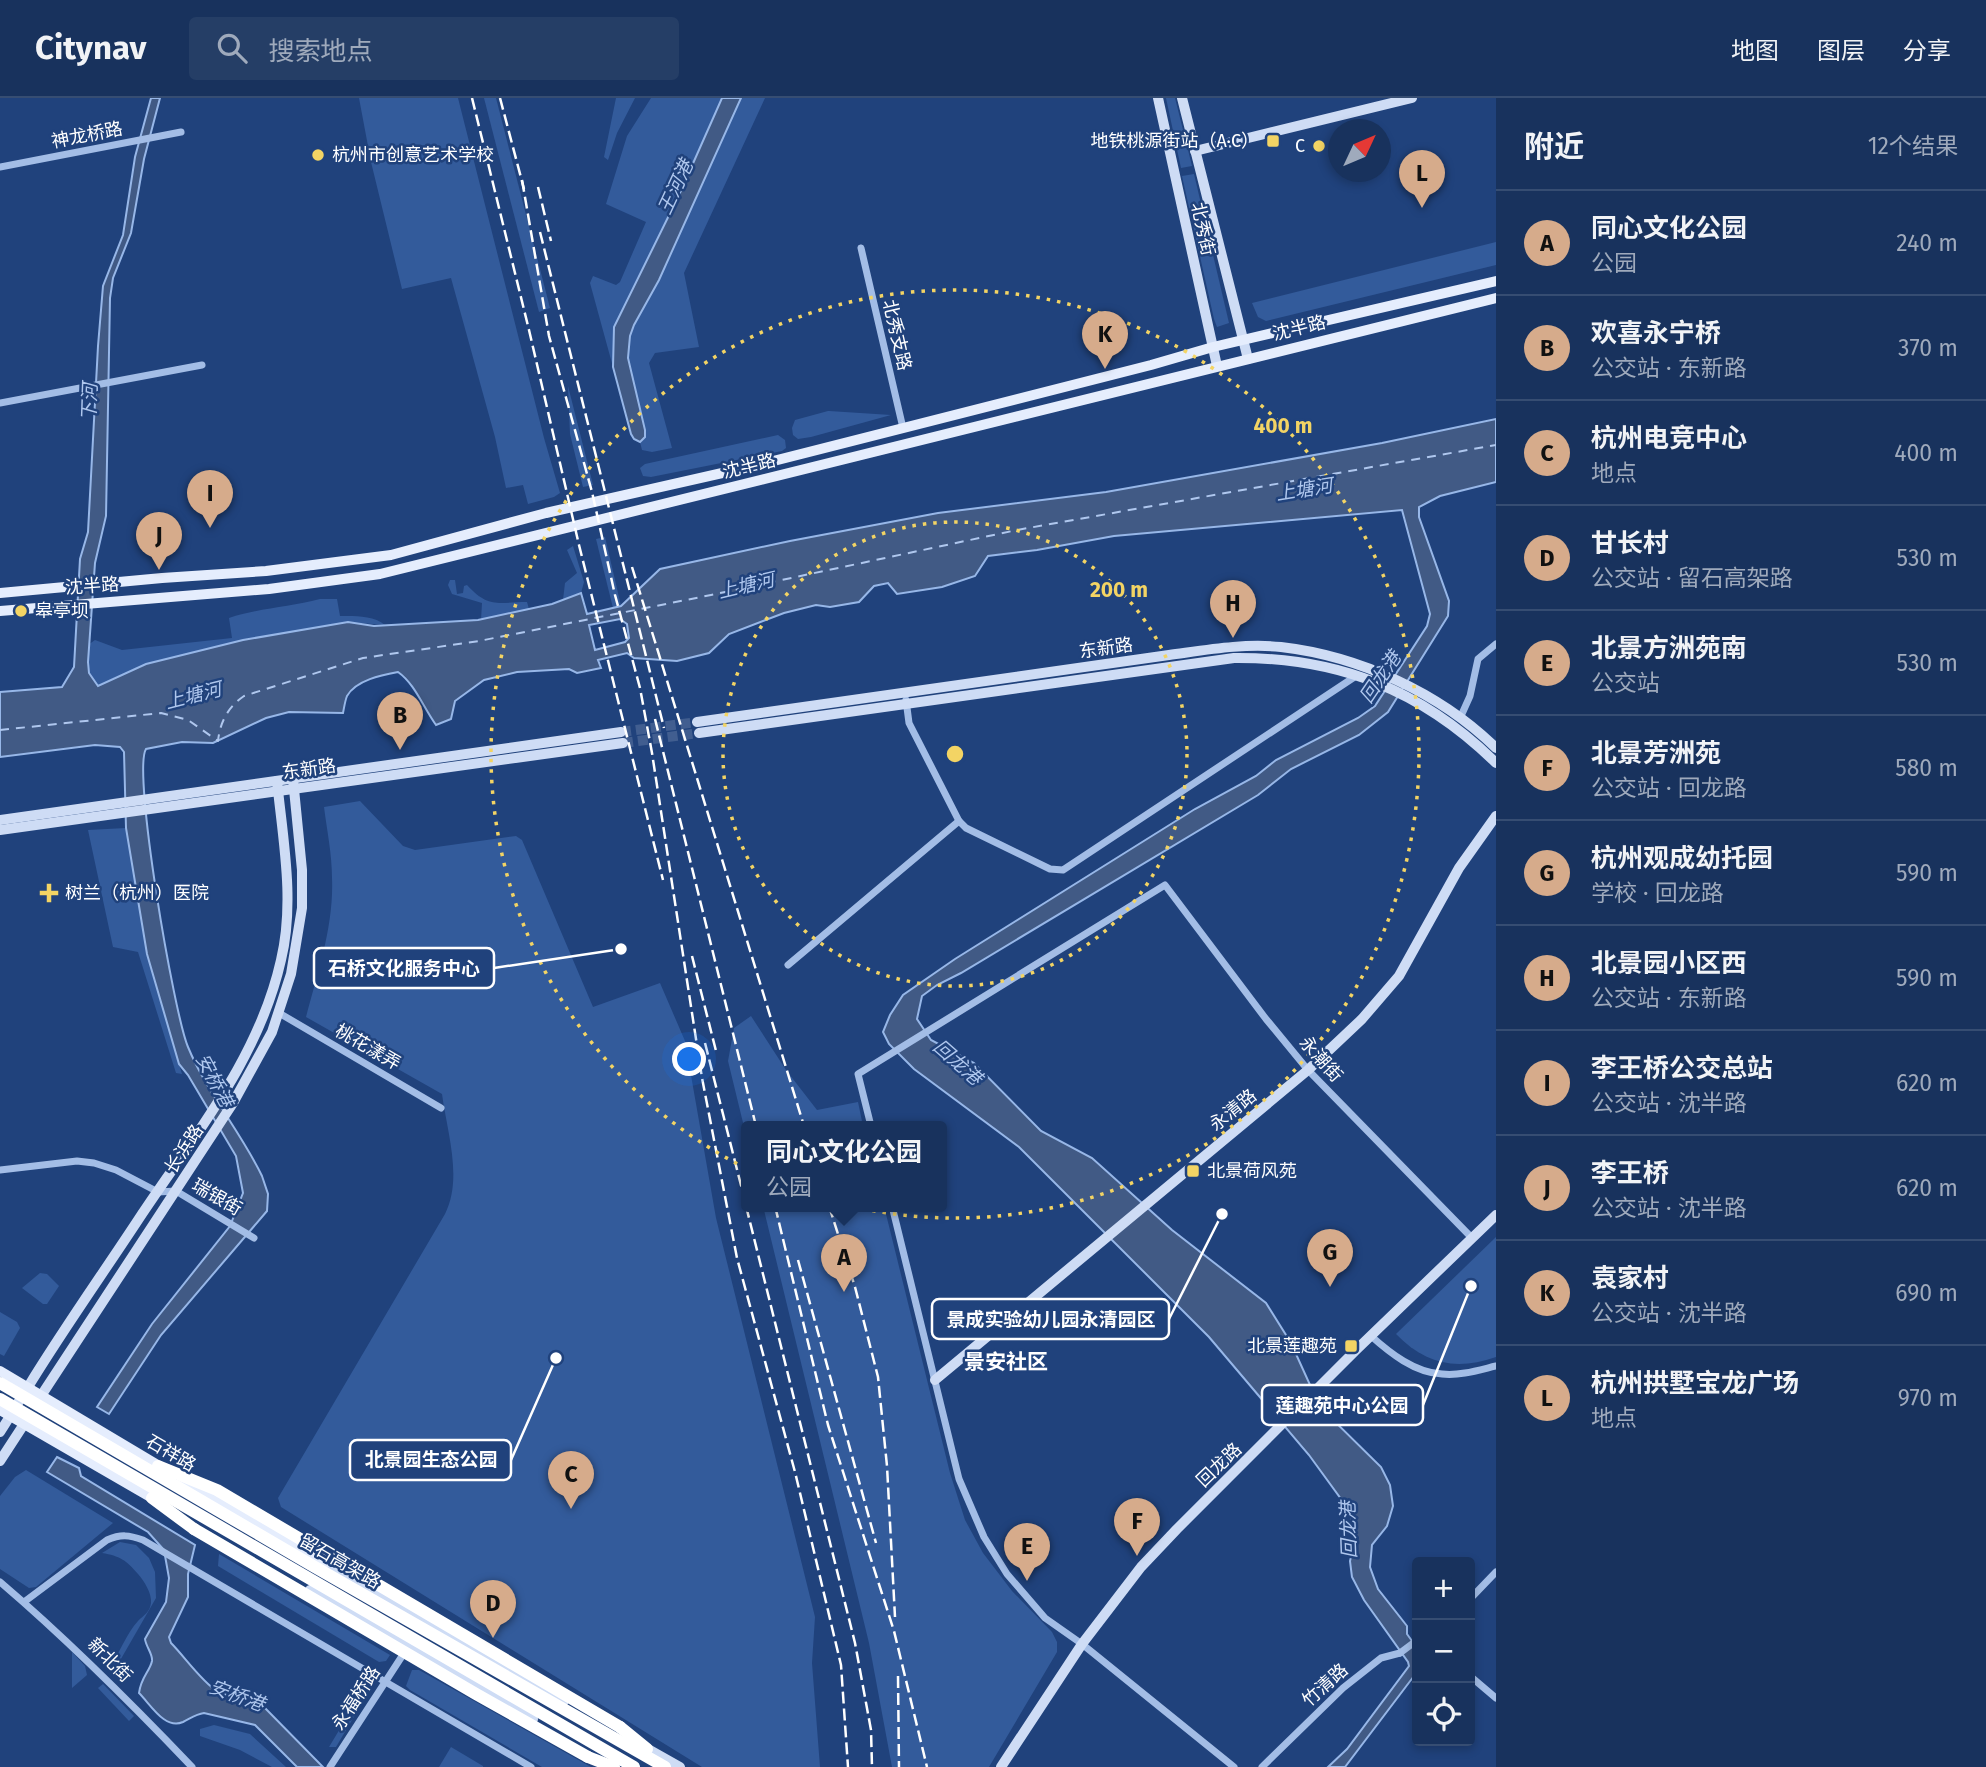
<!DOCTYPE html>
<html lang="zh">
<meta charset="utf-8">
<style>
:root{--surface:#18325d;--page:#253e66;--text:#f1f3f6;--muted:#9faabc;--line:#364d72;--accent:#d6ab8b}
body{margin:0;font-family:"Fira Sans","Noto Sans SC",sans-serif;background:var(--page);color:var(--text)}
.controls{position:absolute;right:21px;bottom:21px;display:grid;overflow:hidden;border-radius:7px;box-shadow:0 4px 10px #0003}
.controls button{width:63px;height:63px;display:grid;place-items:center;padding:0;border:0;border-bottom:2px solid var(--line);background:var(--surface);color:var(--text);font:35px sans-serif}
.compass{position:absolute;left:1328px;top:21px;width:63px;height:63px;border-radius:50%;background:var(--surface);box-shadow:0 4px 10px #0003;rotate:46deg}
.you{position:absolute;left:690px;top:962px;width:24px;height:24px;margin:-18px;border:5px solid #fff;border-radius:50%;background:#1a73e8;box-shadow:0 0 0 10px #1a73e833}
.badge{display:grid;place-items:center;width:46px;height:46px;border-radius:50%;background:var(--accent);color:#111;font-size:23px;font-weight:700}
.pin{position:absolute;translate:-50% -58px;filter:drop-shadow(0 2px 4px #0008)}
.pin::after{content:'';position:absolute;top:37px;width:24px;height:21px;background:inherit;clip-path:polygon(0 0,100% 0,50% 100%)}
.popup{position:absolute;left:741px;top:1023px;width:206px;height:91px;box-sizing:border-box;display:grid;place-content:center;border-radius:7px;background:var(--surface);filter:drop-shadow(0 2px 5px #0005);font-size:23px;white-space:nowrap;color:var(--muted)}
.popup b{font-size:26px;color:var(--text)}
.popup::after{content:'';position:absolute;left:50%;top:100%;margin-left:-14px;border:14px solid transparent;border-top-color:var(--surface)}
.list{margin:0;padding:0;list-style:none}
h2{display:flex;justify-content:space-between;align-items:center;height:91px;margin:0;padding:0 28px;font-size:30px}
h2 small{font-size:23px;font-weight:400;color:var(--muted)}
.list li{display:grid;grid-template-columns:46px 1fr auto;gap:21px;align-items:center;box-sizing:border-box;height:105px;padding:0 28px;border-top:2px solid var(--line)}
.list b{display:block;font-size:26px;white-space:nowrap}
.list p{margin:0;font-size:23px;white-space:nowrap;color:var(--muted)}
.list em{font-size:23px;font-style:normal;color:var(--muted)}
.icon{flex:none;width:38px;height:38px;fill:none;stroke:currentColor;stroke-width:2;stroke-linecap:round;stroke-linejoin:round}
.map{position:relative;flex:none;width:1496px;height:1669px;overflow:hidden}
header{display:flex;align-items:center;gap:42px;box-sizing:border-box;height:98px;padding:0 35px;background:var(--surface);border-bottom:2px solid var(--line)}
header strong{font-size:33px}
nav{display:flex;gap:38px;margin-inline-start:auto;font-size:24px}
.search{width:490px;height:63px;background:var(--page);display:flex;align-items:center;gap:18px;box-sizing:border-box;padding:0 24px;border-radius:7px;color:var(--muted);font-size:26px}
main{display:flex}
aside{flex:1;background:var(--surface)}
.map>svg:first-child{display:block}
</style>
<header>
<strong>Citynav</strong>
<div class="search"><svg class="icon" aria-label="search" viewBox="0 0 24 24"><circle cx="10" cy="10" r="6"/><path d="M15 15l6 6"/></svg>搜索地点</div>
<nav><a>地图</a><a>图层</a><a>分享</a></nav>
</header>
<main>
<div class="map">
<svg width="1496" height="1669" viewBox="0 0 1496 1669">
<rect width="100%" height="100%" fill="#20427c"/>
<g fill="#335b9b">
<path d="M359,0h99l86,340 16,55 -6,4 -26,7 -5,-19 -17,3 -11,-51 -44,-159 -49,11 -31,-127z"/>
<path d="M484,0h12l54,210 -11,4z"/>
<path d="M616,0h19l-18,35 -9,27 -4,-3z"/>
<path d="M651,0h71l-43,97 -65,132 -1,40 -23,-84 3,-7 23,9 4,-3 26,-60 -40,-18 21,-68z"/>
<path d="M741,0h24l-81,175 15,74 -44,6 -6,10 23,85 -20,4 -10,-2 -2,-8 5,-5v-7l-17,-72 2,-22 4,-11 25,-45z"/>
<path d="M1166,0h9l17,68 -11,2z"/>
<path d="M1194,76l35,149 -12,4 -3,-8 -32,-143z"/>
<path d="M1496,144v23l-230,56 -8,-4 -6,-14z"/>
<path d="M568,288l25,99 -10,2 -13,-53z"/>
<path d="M828,313h1l62,4 -80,22 -13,2 -5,-4 -1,-7 3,-8z"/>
<path d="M778,337l7,5 1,8 -4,3 -131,26 -8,-1 -3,-8 5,-4z"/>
<path d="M605,439l16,69 -8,2 -17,-69z"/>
<path d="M573,448l11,36 -3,11 -18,7 2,-17 12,-10 -10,-23z"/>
<path d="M450,482h5l2,14 6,-1 1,-7 3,-1c22,24 31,17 60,17l2,7 -48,11 1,-17 -30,-9 -4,-9z"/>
<path d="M320,501h17l3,17c14,0 33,-1 45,9l-37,-3 -105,18 -125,36 -20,10 -9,-13 -1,-28 7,-5 27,10 110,-12 -3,-20c30,-10 61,-11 91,-19z"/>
<path d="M360,703l43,45 12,4 101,-14 6,4 71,167 67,-24 25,58 31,177 99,399 -3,46 8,104h-118l-421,-260 -3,-9 167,-284c18,-36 2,-82 -3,-120l-136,-77c12,-45 28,-92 26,-139 0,-24 -5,-47 -8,-71z"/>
<path d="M126,730l21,126 35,120 -6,-1 -38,-121 -25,-5 -25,-117z"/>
<path d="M751,918l35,54 31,40 41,-8 5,24h-117v9l-18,-74 6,-33z"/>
<path d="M763,1108h121l66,267 15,47 18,33 29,38 40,41 5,10v10l-68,115h-97l-23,-124z"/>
<path d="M1496,1139v120c-40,14 -71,7 -100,-23z"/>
<path d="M40,1175l7,1 12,12 -12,18h-4l-21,-16z"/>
<path d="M0,1214l17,10 3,6 -16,28 -4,-2z"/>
<path d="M26,1372l87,53 -77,64 -7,1 -29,-19v-73l15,-19z"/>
<path d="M120,1444l16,3 13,13 6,14 1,26 -42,73 -4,-3c9,-15 17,-35 28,-47 6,-6 12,-9 13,-18 1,-10 -7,-22 -13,-29 -12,-14 -18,-18 -36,-21z"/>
<path d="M219,1456l171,101 -4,6 -7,1 -161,-96z"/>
<path d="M72,1554l13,14 2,9 -15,13z"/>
<path d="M412,1572h7l172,97h-49l-132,-77 -4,-4z"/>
<path d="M103,1586l31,32 -5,5 -31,-33z"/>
<path d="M367,1586l1,9 -32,54h-7z"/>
<path d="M214,1627l36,9 36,33h-14l-32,-17 -40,-14v-7z"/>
<path d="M451,1649l32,19v1h-44z"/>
</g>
<g fill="#415a85" stroke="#97b7e8" stroke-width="2" fill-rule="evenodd">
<path d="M151,0h9l-16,61 -13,74 -18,45 -3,20 -4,218 -11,47 -7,99 1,11 9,13 48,-22 97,-24 105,-18 26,4 104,-6 74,-16 29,-11 6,21 34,-8 39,-37 130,-28 148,-28 168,-21 276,-49 114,-24v63l-56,14 -21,11v10l30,84 -1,15 -60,96 -29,23 -68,34 -33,26 -297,178 -24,12 -15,11 -5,23 14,21 43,23 67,68 51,27 80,72 94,73 25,40 29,64 61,60 9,18 3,21 -6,20 -15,19 -2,22 8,22 29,37v8l10,14v24l-72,95h-17l19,-18 62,-83 -1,-4 -44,-62 -12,-23 -2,-16 4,-16v-18l-5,-17 -40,-55 -100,-118 -190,-190 -105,-78 -25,-25 -6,-12 7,-17 13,-20 52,-36 240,-150 61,-33 20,-16 82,-42 17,-12 52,-80 3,-12 -28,-104 -288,26 -77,14 -49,6 -13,20 -33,11 -45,7 -9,-11 -14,3 -15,16 -29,5 -14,-2 -32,8 -55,21 -20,19 -32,8 -43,-3 -7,-5 -29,7 3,8 -24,5 -8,-4 -52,3 -33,8 -29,21 -4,18 -15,6c-13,-18 -21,-41 -38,-53 -16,3 -42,8 -51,24 -2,5 -3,12 -4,17l-54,-1 -23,6 -53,25 -31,-1 -36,7c-14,22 28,265 42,298 19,46 53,85 74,129l6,18 -1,17 -106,124 -52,79 -12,-7 55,-83 78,-98 13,-33 -7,-37 -48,-81 -9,-11 -32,-110 -21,-126 -2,-76 -4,-5 -25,-2 -95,12v-65l62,-5 12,-20 6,-108 8,-27 10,-186 5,-60 20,-51 12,-78zM620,521l7,5 2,14 -4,4 -30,8 -6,-25z"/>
<path d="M722,0h19l-82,182 -25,45 -4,11 -2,22 17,72v7l-5,5 -6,-3 -3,-5 -18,-67 1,-40 65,-132z"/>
<path d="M57,1359l22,11 2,8 114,69 -7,29v23l-19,40 2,6c13,13 31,39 46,48 15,9 31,2 46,15l60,61h-26l-42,-42 -51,-12c-8,1 -13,5 -21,9 -18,8 -32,-17 -44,-29 2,-16 11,-22 13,-32 1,-7 -6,-14 -7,-22l21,-37 3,-24 -5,-28 -16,-18 -101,-60z"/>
</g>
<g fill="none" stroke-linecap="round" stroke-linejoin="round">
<path stroke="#afc7ee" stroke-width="2" stroke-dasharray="9 7" stroke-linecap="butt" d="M0,632l161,-17 27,7 30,21c2,-19 10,-34 26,-45l119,-38 116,-17 232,-46 306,-65 479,-85"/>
<g stroke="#415e90" stroke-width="10" stroke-dasharray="10 5" stroke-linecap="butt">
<path d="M621,634l76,-10"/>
<path d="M623,645l76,-10"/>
</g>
<g stroke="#a3bde6" stroke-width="7">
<path d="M0,69l181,-35"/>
<path d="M861,150l42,180"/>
<path d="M0,305l202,-38"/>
<path d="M906,602l3,23 50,98 7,7 84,41 13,1 293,-194"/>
<path d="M1461,618l9,-20 8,-37 18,-15"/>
<path d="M788,867l171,-144"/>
<path d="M279,915l162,95"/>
<path d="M871,1028l-13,-52 307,-189 101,134 42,51 164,168"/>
<path d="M0,1072l77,-9 17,2 22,7 42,22 18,-1 78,47"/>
<path d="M892,1108l67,273 25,58 23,37 38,44 37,26 152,123"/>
<path d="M1371,1238c19,17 44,37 71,38 18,2 37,-4 54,-8"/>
<path d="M0,1484c68,58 130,120 192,185"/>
<path d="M1470,1501l26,-27"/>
<path d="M24,1504l83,-62c14,-6 22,-5 36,0l388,227"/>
<path d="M1470,1578l26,22"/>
<path d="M330,1669l76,-117"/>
<path d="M1262,1669l81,-79 38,-30 19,-5"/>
</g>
<g stroke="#cedcf5" stroke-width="10">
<path d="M1158,0l59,268"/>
<path d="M1182,0l66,261"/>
<path d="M1195,53l217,-53"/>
<path d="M697,624l472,-67c37,-5 75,-12 112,-8 78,9 159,46 215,101"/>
<path d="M699,635l535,-75c104,-1 188,32 262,105"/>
<path d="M0,722l621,-88"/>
<path d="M0,732l623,-87"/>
<path d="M935,1282l373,-310 54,-51 37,-43 60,-108 37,-52"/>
<path d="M37,1304l196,-299 39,-71 19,-58 11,-66v-38l-9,-91"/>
<path d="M0,1334c10,-15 18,-30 28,-45 36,-59 76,-115 114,-173 54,-81 117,-156 139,-254 14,-58 2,-120 -4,-179"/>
<path d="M0,1363l28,-43"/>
<path d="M325,1465l239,138"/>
<path d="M310,1492l223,129"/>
<path d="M641,1647l39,22"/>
<path d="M1001,1669l81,-123 59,-77 36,-38 178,-178 141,-136"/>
</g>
<g stroke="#e5edfd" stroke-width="10">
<path d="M0,495l162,-15 104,-7 125,-16 155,-42 216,-49 389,-99 62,-18 283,-66"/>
<path d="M0,513l269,-22 111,-15 1116,-276"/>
<path d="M0,1273l166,99"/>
<path d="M0,1312l152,88"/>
<path d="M182,1382l143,83"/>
</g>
<g stroke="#fff" stroke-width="12">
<path d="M158,1368l59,24 403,237"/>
<path d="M152,1400l42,31"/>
<path d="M588,1659l26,10"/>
</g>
<g stroke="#fff" stroke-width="2.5" stroke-dasharray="12 5" stroke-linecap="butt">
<path d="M472,0l57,232 50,215 84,335"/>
<path d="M500,0l24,91"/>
<path d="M522,82l27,156 43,156 23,103 25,93 12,65 50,325 35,180 58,214 46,193 7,102"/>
<path d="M538,89l13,54"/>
<path d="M540,134l124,496"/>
<path d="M632,469l172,559"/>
<path d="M655,621l101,407"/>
<path d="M692,858l24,95"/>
<path d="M705,945l41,162"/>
<path d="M746,1108l109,437 16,87 1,37"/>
<path d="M775,1108l53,219 66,206 33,136"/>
<path d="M829,1108l26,81 23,90 9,89 8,151"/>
<path d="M798,1162l78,283"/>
<path d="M898,1578l1,91"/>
</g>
<path stroke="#a3bde6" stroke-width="7" d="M1400,1555l16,-12"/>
<g stroke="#fff" stroke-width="12">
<path d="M0,1285l313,183 352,201"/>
<path d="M0,1301l634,368"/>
<path d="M194,1431l282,165 112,63"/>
<path d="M620,1629l27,22"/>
</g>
</g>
<g fill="none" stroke="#f3d464" stroke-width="3.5" stroke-dasharray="3.5 7">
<circle cx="955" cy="656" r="232"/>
<circle cx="955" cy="656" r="464"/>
</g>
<g fill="#f3d464" stroke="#20427c" stroke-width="2.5">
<rect x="1266" y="36" width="14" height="14" rx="3.5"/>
<circle cx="1319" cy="48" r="7"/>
<circle cx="318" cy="57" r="7"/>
<circle cx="21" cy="513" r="7"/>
<path d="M45.5 784.5h7v7h7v7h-7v7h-7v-7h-7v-7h7z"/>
<rect x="1186" y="1066" width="14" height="14" rx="3.5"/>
<rect x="1344" y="1241" width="14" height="14" rx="3.5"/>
</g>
<g text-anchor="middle" stroke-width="5" stroke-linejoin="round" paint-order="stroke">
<g font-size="18" fill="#fff" stroke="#20427c">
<text transform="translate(87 37) rotate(-11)" y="6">神龙桥路</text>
<text transform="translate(1203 131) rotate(78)" y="6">北秀街</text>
<text transform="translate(1299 230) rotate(-14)" y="6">沈半路</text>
<text transform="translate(897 237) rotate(77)" y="6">北秀支路</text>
<text transform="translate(749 368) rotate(-14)" y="6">沈半路</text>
<text transform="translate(92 488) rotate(-4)" y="6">沈半路</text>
<text transform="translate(1106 550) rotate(-8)" y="6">东新路</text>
<text transform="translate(309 671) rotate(-8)" y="6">东新路</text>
<text transform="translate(368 949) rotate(30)" y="6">桃花漾弄</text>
<text transform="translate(1321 961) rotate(48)" y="6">永潮街</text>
<text transform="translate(1233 1012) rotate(-39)" y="6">永清路</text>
<text transform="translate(184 1051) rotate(-57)" y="6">长浜路</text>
<text transform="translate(217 1099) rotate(30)" y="6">瑞银街</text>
<text transform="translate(171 1355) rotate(30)" y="6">石祥路</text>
<text transform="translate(1219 1367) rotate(-44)" y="6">回龙路</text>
<text transform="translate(340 1463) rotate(30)" y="6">留石高架路</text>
<text transform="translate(110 1562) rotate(45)" y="6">新北街</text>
<text transform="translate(1325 1587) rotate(-42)" y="6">竹清路</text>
<text transform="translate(356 1600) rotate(-57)" y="6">永福桥路</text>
</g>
<g font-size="18" fill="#fff" stroke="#20427c" text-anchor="start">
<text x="1259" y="49" text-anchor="end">地铁桃源街站（A·C）</text>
<text x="1305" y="54" text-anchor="end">C</text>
<text x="332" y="63">杭州市创意艺术学校</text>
<text x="35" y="519">皋亭坝</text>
<text x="65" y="801">树兰（杭州）医院</text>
<text x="1207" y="1079">北景荷风苑</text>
<text x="1337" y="1254" text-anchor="end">北景莲趣苑</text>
</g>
<g font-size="19" font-style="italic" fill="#afc7ee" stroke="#20427c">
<text transform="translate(675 89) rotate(-65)" y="7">王河港</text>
<text transform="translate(89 304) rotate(-88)" y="7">下河</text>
<text transform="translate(1304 391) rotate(-9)" y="7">上塘河</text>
<text transform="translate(746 487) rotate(-13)" y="7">上塘河</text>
<text transform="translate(1380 579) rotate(-56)" y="7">回龙港</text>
<text transform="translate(193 597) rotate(-14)" y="7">上塘河</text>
<text transform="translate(958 964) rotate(41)" y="7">回龙港</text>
<text transform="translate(215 982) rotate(62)" y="7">安桥港</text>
<text transform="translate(1348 1432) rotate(-92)" y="7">回龙港</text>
<text transform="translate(237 1597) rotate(20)" y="7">安桥港</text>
</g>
<g font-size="21" font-weight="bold" fill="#fff" stroke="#20427c">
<text x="1006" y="1271">景安社区</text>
</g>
</g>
<circle cx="955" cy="656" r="10" fill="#f3d464" stroke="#20427c" stroke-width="3.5"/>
<g font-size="21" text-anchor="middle" font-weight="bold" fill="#f3d464" stroke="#20427c" stroke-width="5" stroke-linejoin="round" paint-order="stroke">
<text x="1283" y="335">400 m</text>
<text x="1119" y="499">200 m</text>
</g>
<path fill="none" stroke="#fff" stroke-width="2.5" d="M621 851L494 870M1222 1116L1169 1221M1471 1188L1423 1307M556 1260L511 1362"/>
<g fill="#fff" stroke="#20427c" stroke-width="2.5">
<circle cx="621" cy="851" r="7"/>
<circle cx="1222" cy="1116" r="7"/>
<circle cx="1471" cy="1188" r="7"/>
<circle cx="556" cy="1260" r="7"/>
</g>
<g fill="#20427c" stroke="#fff" stroke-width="2.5">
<rect x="314" y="850" width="180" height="40" rx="7"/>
<rect x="932" y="1201" width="237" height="40" rx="7"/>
<rect x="1262" y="1287" width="161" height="40" rx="7"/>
<rect x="350" y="1342" width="161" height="40" rx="7"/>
</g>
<g font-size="19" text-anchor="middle" font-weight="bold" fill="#fff">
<text x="404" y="877">石桥文化服务中心</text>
<text x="1051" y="1228">景成实验幼儿园永清园区</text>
<text x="1342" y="1314">莲趣苑中心公园</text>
<text x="431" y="1368">北景园生态公园</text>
</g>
</svg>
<div class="controls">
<button>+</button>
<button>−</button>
<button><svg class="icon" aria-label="locate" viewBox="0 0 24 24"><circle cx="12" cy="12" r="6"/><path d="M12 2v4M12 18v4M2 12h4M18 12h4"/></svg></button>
</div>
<svg class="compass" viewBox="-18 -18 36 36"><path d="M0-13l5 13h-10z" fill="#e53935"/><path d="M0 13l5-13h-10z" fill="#9faabc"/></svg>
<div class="you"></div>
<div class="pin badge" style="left:844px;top:1194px">A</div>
<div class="popup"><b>同心文化公园</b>公园</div>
<div class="pin badge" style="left:400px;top:652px">B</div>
<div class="pin badge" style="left:571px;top:1411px">C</div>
<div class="pin badge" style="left:493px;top:1540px">D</div>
<div class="pin badge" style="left:1027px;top:1483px">E</div>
<div class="pin badge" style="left:1137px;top:1458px">F</div>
<div class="pin badge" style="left:1330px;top:1189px">G</div>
<div class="pin badge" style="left:1233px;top:540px">H</div>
<div class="pin badge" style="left:210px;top:430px">I</div>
<div class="pin badge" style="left:159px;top:472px">J</div>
<div class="pin badge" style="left:1105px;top:271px">K</div>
<div class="pin badge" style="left:1422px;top:110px">L</div>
</div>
<aside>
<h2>附近<small>12个结果</small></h2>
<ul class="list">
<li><span class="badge">A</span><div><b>同心文化公园</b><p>公园</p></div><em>240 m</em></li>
<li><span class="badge">B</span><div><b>欢喜永宁桥</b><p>公交站 · 东新路</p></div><em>370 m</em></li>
<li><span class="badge">C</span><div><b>杭州电竞中心</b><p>地点</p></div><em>400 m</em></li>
<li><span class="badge">D</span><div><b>甘长村</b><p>公交站 · 留石高架路</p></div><em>530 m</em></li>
<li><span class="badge">E</span><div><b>北景方洲苑南</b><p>公交站</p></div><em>530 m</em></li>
<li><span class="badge">F</span><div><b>北景芳洲苑</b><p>公交站 · 回龙路</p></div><em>580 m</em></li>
<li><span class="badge">G</span><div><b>杭州观成幼托园</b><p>学校 · 回龙路</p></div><em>590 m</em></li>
<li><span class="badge">H</span><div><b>北景园小区西</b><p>公交站 · 东新路</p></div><em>590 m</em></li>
<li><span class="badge">I</span><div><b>李王桥公交总站</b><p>公交站 · 沈半路</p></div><em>620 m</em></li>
<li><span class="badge">J</span><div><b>李王桥</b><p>公交站 · 沈半路</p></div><em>620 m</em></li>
<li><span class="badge">K</span><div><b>袁家村</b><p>公交站 · 沈半路</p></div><em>690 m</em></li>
<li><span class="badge">L</span><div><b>杭州拱墅宝龙广场</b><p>地点</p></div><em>970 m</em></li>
</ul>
</aside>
</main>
